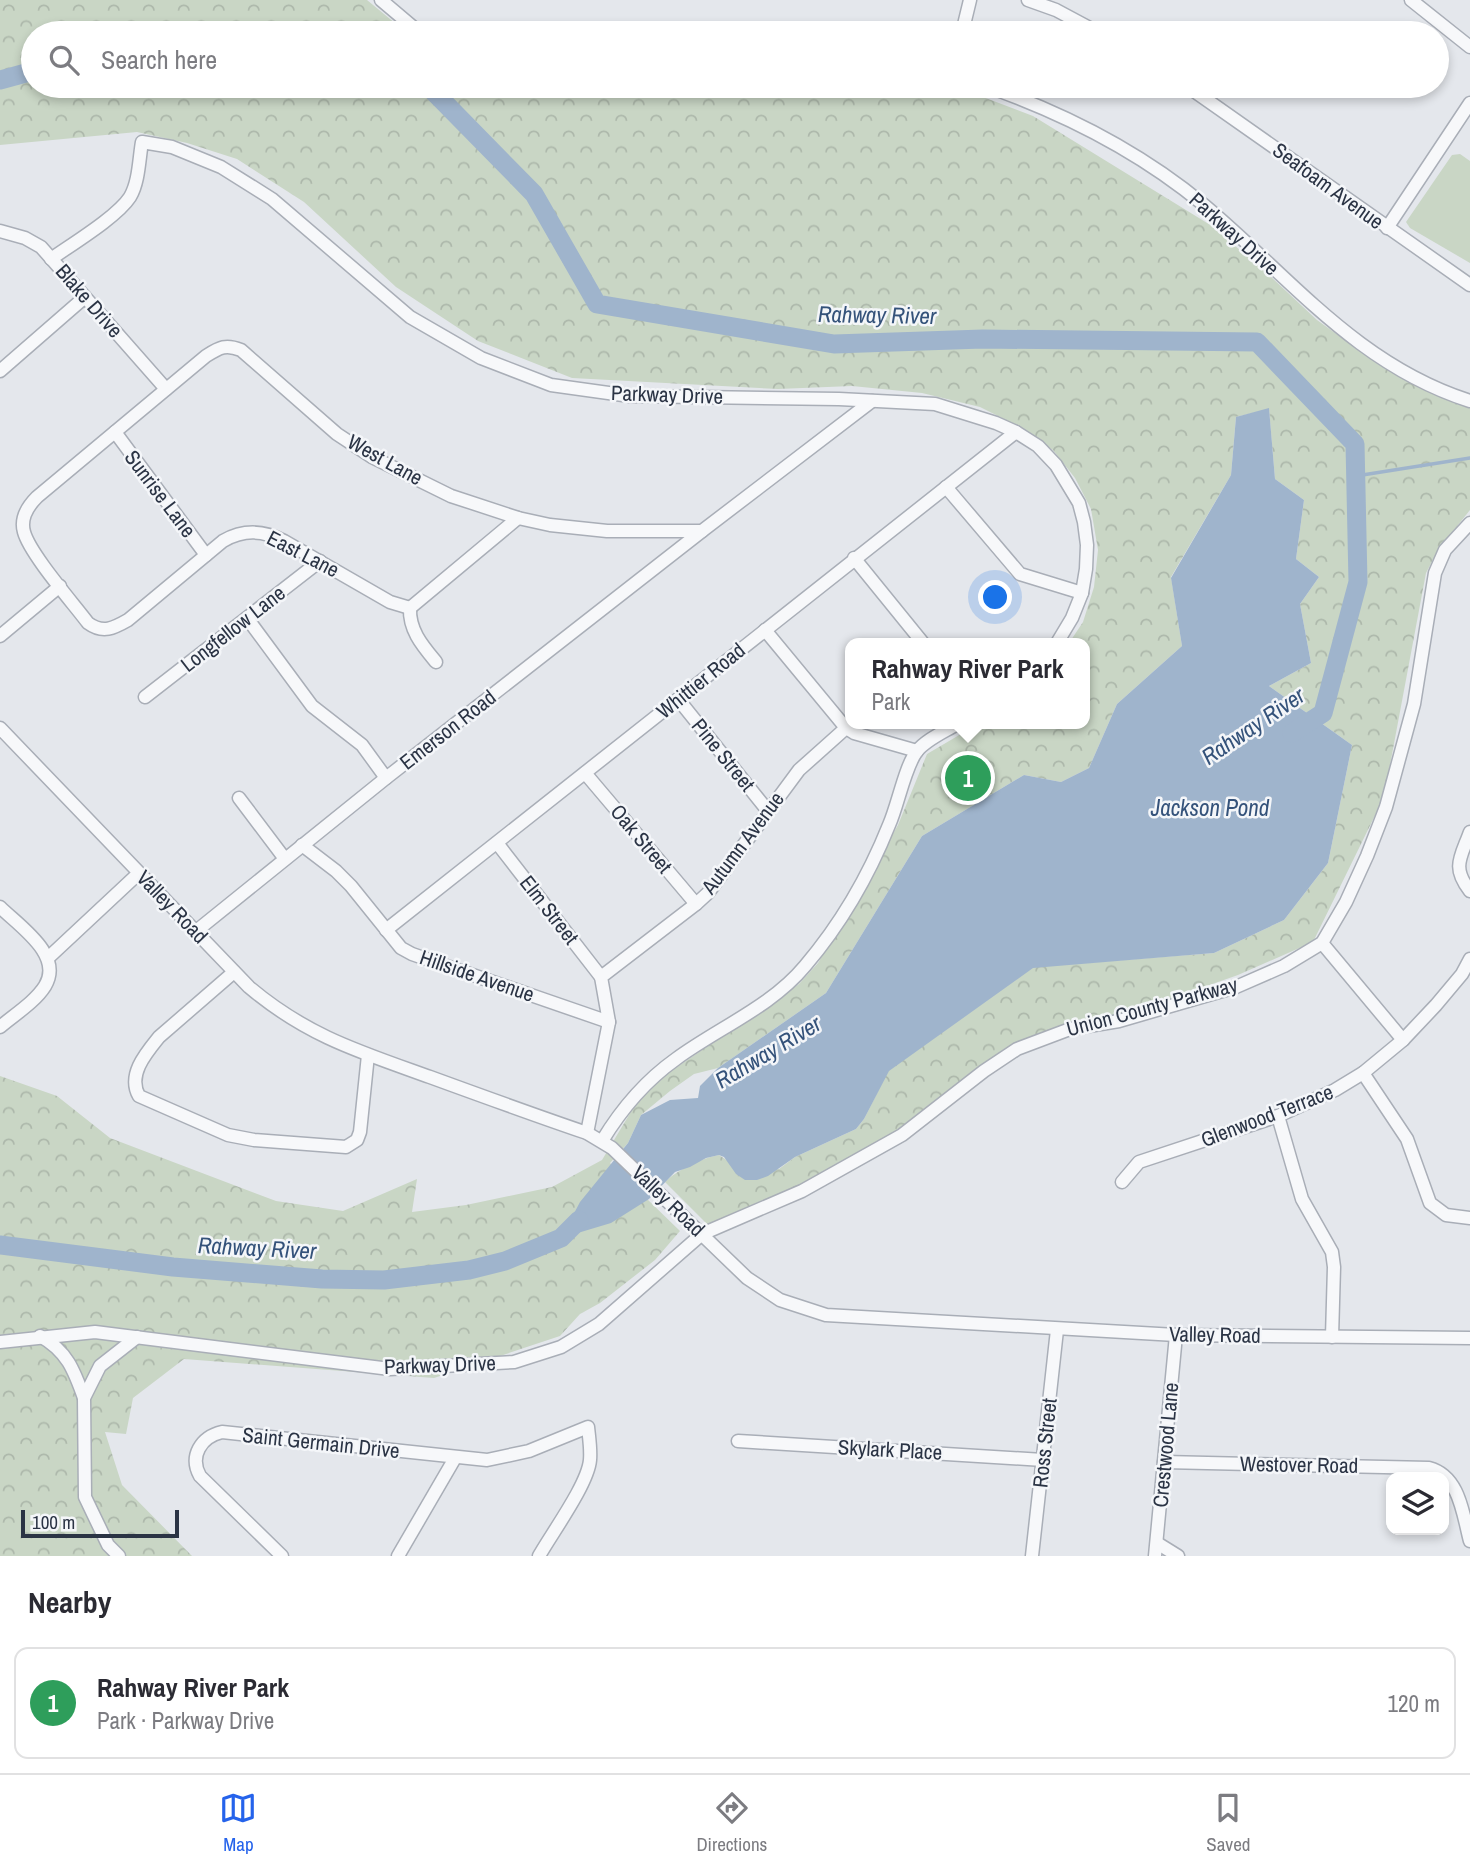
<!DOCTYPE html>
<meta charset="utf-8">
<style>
:root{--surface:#fff;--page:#f2f2f3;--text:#2b2b33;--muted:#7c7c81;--line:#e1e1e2;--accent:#2563eb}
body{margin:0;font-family:"Archivo Narrow",sans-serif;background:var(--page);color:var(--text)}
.controls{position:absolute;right:21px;bottom:21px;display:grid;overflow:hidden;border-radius:14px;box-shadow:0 4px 10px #0003}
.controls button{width:63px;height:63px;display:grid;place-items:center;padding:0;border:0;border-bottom:2px solid var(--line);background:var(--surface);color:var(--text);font:35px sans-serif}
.scale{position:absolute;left:21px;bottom:18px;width:158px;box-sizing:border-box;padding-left:7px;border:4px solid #2b3445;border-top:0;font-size:19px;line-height:24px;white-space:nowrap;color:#2b3445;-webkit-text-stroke:5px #f4f6f9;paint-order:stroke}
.you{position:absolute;left:996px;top:598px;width:24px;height:24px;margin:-18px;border:5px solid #fff;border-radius:50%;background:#1a73e8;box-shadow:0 0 0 10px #1a73e833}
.badge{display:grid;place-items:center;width:46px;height:46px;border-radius:50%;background:var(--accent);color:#fff;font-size:23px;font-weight:700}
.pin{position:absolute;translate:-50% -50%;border:4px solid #fff;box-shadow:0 2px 7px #0006}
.popup{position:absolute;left:845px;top:638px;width:245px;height:91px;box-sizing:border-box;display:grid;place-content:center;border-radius:14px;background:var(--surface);filter:drop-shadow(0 2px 5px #0005);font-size:23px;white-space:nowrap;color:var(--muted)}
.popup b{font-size:26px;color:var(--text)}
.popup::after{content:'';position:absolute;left:50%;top:100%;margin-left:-14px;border:14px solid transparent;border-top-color:var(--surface)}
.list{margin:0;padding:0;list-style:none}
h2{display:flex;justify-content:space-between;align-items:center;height:91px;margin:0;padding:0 28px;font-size:30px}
h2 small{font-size:23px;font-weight:400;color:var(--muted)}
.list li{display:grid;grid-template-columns:46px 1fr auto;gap:21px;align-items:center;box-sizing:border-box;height:112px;margin:0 14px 14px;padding:0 14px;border:2px solid var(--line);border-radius:14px}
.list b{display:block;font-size:26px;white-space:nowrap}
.list p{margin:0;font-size:23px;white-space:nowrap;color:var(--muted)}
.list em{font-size:23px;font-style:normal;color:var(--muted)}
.icon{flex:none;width:38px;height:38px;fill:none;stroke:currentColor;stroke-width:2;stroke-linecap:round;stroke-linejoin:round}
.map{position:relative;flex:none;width:1470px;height:1556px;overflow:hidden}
.search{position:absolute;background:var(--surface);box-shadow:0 4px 10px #0003;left:21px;right:21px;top:21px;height:77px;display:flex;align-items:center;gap:18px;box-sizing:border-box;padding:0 24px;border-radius:38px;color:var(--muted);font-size:26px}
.sheet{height:217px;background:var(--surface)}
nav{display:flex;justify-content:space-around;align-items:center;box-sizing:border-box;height:98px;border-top:2px solid var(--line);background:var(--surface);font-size:19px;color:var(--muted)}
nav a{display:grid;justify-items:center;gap:4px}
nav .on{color:var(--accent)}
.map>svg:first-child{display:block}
</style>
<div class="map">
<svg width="1470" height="1556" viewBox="0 0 1470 1556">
<defs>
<pattern id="forest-crowns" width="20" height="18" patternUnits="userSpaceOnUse" patternTransform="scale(1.75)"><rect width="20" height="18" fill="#c9d6c5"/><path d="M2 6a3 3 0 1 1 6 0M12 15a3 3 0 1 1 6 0" fill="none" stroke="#adb8ab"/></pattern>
</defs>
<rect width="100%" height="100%" fill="#e4e7ec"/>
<path fill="url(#forest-crowns)" d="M0,0h367l40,33h-374v53h921l79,30 179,110 57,49 48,45 50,36 50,29 53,19v106l-32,40 -12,23 -42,224 -71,145 -75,33 -111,39 -70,13 -53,22 -148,112 -145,67 -46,-46c12,-12 37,-24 54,-27l9,6 51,8 16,-12 61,-28 8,-10 24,-48 145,-104 181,-14 70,-33 44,-57 24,-118 -83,-59 42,-23 -11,-59 19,-27 -23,-18 8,-59 -29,-21 -6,-70 -33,8 -5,58 -60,102 11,69 -65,58 -28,64 -28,14 -37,-7 -102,61 -96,157 -108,75 -24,6 -24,17 -29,24 -13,28 -18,20 70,68 -25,29 -55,43 -20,11 -20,22 -126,42 -250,-19 -51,39 -7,36 -21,-2 17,53 70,71h-192v-480l57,20 53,42 166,63 67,10 74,-32 -5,33 54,-7 86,-18 50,-27 33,-55 23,-25 141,-96 19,-21 80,-138 29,-71 51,-30h107v-81h-16l14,-21 11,-35 4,-37 -7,-41 -16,-31 -22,-28 -37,-25 -36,-18 -58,-14 -70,-7 -74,3 -206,-11 -94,-37 -82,-54 -92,-85 -67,-43 -50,-16 -50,-11 -137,13z"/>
<path fill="#c9d6c5" d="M1460,154l10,7v102l-60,-35 -4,-6 46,-67z"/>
<path fill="#9fb4cc" d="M1269,408l6,71 29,21 -8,59 23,18 -19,27 11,59 -42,23 83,59 -24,118 -44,57 -70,33 -181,15 -144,103 -25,48 -8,10 -61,28 -27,19 -11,4h-12l-9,-6 -12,-17 -5,-2 -13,3 -16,9 -15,5 -26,27 -38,24 -50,15 19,-36 48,-59 13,-28 29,-15 28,-2 2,-12 18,-18 108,-75 96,-157 102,-61 37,7 28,-14 28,-64 65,-58 -11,-68 60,-103 5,-58z"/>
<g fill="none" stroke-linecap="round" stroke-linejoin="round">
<path stroke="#9fb4cc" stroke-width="3.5" d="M1356,476l114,-18"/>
<g stroke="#9fb4cc" stroke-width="19">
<path d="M0,80l33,-9"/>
<path d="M416,86l15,3 103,105 63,110 237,40 149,-5 274,3 98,102 3,138 -35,131 -31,20"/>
<path d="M0,1245l173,22 149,12 62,1 85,-10 36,-9 56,-23 18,-18"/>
</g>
<g stroke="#a9aeb7" stroke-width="15">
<g id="minor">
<path d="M381,0l39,33"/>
<path d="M1028,0l28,10 43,23"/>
<path d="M1411,0l59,47"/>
<path d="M962,33l8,-33"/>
<path d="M986,86c77,27 154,66 218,119 87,73 153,160 266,196"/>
<path d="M1187,86l283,199"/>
<path d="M1387,228l83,-125"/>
<path d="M0,231l25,7 16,9 125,142"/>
<path d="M51,259c21,-15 66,-42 79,-62 9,-15 9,-38 12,-55l30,5 49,20 51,32 138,118 71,41 70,27 79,11 209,3 96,5 61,19 20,9 22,14 18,19 23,38 5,19 3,23 -1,24 -4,24 -10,25 -15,25"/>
<path d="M0,371l85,-74"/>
<path d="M115,432l91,123"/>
<path d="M946,487l74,87 62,19"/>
<path d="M854,558l69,85"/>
<path d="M410,608l-20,-6 -106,-61c-21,-11 -40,-12 -61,0l-95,79c-14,8 -25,14 -40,3 -15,-20 -58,-69 -64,-91 -4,-14 4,-26 13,-35l169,-141c14,-9 20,-12 35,-6l96,84 35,23 79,39 67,22 32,7 57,6h95l170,-130"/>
<path d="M410,608l108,-90"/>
<path d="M410,608c-1,22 12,37 26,54"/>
<path d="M247,618l65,88 50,39 24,33"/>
<path d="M765,630l81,98"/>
<path d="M0,636l60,-50"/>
<path d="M145,697l175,-136"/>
<path d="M678,699l90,112"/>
<path d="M0,728l249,259c58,49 111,65 181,90 52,19 104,38 157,56l25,15 135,130 33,22 46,15 350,20 294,3"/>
<path d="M585,773l111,131"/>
<path d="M239,798l46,61"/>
<path d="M1470,832c-9,25 -19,35 0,59"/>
<path d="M497,843l104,134"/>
<path d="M302,845l34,26 15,15 50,62 11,6 197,68"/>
<path d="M0,907c19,19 64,48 45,79 -10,16 -31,29 -45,41"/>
<path d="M386,930l630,-498"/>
<path d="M195,932l191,-154 316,-247"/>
<path d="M1322,943l81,97"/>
<path d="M48,958l91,-85"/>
<path d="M234,972l-75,65c-13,16 -32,38 -20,59l89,39 26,5 92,7 11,-7 3,-8 8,-77"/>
<path d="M1363,1073l44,66 23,64 16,12 24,3"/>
<path d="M1278,1116l24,83 30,53 2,15 -2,70"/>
<path d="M587,1133l22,-111 -8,-45 95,-73 12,-11 91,-123 47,-42 8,5 63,18"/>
<path d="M602,1141c20,-33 43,-60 74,-82 42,-31 95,-52 129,-93 35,-41 64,-91 84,-141 9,-20 16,-59 28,-74 10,-12 27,-19 40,-27"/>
<path d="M1122,1182l17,-20 139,-46 57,-26 28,-17 40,-33 33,-35 26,-31 8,-15"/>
<path d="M40,1336c27,15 34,34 44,62"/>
<path d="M0,1342l95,-10 295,37 124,-7 47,-15 38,-23 103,-90 100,-43 100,-56 82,-64 33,-22 53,-20 49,-8 117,-34 48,-21 38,-23 24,-41 21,-46 19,-49 28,-103 21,-131 10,-23 25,-27"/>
<path d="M738,1441l305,19"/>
<path d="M1164,1462l265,6c31,8 34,47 41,73"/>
<path d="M1157,1543l21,13"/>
<path d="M119,1556l-11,-11 -23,-48 -1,-99 16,-32 37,-29"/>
<path d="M282,1556l-82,-80c-11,-20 1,-39 22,-44l265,28 42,-9 59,-24c1,10 3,22 2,33 -2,24 -38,73 -51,96"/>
<path d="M398,1556l57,-98"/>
<path d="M1032,1556l25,-226"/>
<path d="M1155,1556l21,-221"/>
</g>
</g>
<use href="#minor" stroke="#f7f8fa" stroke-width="12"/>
</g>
<g text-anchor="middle" stroke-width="5" stroke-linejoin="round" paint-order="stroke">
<g font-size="21" fill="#2b3445" stroke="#f4f6f9">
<text transform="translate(1328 186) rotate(36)" y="7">Seafoam Avenue</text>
<text transform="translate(1234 234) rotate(42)" y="7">Parkway Drive</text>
<text transform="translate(89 301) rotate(49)" y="7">Blake Drive</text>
<text transform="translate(667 395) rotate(2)" y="7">Parkway Drive</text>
<text transform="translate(385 460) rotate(29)" y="7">West Lane</text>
<text transform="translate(160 494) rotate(53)" y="7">Sunrise Lane</text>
<text transform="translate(303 554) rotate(27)" y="7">East Lane</text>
<text transform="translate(233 629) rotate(-38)" y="7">Longfellow Lane</text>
<text transform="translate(701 681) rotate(-39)" y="7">Whittier Road</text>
<text transform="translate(448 730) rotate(-38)" y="7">Emerson Road</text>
<text transform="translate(723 755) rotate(51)" y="7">Pine Street</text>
<text transform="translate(641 839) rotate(50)" y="7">Oak Street</text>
<text transform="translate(743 843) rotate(-53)" y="7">Autumn Avenue</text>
<text transform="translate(172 907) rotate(46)" y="7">Valley Road</text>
<text transform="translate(549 910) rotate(52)" y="7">Elm Street</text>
<text transform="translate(477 976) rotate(19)" y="7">Hillside Avenue</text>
<text transform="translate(1152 1007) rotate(-15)" y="7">Union County Parkway</text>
<text transform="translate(1267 1116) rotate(-21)" y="7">Glenwood Terrace</text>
<text transform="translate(668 1201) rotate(44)" y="7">Valley Road</text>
<text transform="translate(1215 1335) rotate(1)" y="7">Valley Road</text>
<text transform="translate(440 1365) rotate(-2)" y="7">Parkway Drive</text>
<text transform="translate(321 1443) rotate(6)" y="7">Saint Germain Drive</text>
<text transform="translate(1045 1443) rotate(-84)" y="7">Ross Street</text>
<text transform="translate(1166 1445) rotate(-85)" y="7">Crestwood Lane</text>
<text transform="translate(890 1450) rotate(3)" y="7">Skylark Place</text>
<text transform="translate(1299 1465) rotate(1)" y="7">Westover Road</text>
</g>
<g font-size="23" font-style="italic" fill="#34527a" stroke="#f4f6f9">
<text transform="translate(877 315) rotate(1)" y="8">Rahway River</text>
<text transform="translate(1253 726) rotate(-34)" y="8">Rahway River</text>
<text x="1210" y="816">Jackson Pond</text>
<text transform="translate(768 1052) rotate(-31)" y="8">Rahway River</text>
<text transform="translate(257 1248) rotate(3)" y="8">Rahway River</text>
</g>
</g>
</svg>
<div class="controls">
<button><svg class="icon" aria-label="layers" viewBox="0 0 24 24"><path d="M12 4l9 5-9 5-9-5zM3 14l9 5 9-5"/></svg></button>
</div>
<div class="scale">100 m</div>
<div class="you"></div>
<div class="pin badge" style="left:968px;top:778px;background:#2e9e5b">1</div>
<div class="popup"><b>Rahway River Park</b>Park</div>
<div class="search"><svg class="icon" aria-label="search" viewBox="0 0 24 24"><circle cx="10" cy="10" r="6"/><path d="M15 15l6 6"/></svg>Search here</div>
</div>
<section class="sheet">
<h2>Nearby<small></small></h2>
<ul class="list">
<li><span class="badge" style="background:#2e9e5b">1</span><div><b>Rahway River Park</b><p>Park · Parkway Drive</p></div><em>120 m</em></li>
</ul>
</section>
<nav>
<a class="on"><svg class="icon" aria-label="map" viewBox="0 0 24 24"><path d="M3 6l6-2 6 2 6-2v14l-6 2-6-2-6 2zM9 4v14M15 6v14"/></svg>Map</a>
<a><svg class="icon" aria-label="directions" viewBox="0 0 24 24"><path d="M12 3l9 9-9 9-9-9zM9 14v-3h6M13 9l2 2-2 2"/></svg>Directions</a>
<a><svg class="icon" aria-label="saved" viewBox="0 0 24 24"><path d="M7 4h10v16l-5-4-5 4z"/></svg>Saved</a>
</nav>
